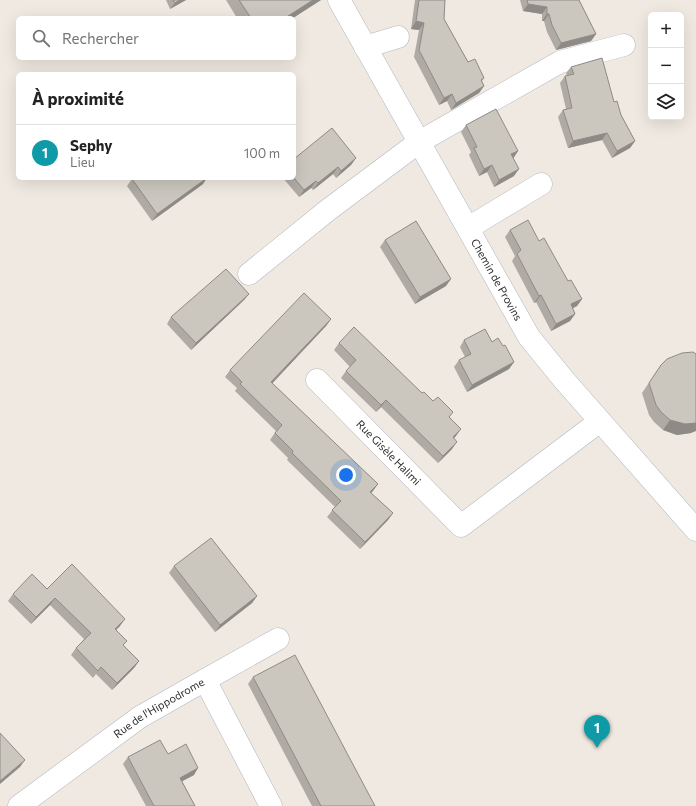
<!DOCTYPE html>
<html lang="fr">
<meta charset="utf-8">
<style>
:root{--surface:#fff;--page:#f2f2f2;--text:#222;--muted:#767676;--line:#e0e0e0;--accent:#4264fb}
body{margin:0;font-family:Commissioner,sans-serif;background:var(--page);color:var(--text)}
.controls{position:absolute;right:12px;top:12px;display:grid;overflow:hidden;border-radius:6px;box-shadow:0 4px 16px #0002}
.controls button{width:36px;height:36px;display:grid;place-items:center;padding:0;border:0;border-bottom:1px solid var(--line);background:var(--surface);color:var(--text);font:20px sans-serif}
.you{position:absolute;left:346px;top:475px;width:14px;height:14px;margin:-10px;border:3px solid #fff;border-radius:50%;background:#1a73e8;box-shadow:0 0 0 6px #1a73e833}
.badge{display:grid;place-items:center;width:26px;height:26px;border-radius:50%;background:var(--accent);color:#fff;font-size:13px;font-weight:700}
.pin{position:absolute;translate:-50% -33px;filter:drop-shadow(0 1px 2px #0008)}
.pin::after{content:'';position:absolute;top:21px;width:14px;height:12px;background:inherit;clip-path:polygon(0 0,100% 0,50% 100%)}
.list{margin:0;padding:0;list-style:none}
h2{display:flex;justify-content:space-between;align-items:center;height:52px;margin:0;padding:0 16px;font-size:17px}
h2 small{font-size:13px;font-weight:400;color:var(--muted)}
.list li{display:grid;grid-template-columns:26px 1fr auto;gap:12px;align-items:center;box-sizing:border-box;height:56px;padding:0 16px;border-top:1px solid var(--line)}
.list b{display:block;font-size:15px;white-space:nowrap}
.list p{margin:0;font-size:13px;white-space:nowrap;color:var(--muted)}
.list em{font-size:13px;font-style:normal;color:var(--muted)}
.icon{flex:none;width:22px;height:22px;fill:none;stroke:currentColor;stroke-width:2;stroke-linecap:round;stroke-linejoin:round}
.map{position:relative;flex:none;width:696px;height:806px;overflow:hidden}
.search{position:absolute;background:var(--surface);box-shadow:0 4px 16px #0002;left:16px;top:16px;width:280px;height:44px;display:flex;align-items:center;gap:10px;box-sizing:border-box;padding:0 14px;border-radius:6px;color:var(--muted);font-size:15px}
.panel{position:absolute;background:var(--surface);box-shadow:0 4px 16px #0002;left:16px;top:72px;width:280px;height:108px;border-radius:6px}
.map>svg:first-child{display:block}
</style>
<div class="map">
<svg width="696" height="806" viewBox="0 0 696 806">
<rect width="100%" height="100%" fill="#efe9e1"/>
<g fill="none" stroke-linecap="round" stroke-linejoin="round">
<g stroke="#b4b7c1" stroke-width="23">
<g id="minor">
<path id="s1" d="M339,0l190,337 35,43 132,150"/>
<path d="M365,47l33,-10"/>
<path d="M468,228l73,-44"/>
<path d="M249,274l79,-64 91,-68 141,-80 64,-17"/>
<path id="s2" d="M317,380l144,146 139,-105"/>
<path d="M205,680l73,-41"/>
<path id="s3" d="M19,806l121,-89 65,-37 66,126"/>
</g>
</g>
<use href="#minor" stroke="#fff" stroke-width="22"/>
</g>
<g fill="#afaba4">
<path d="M166,0h20l-16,9z"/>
<path d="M226,0h95l-28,18h-56z"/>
<path d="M415,0h30l-1,19 24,43 16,16 -2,3 2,5 -5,7 -28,17 -4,-9 -8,4 -25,-48 5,-27 -8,-1z"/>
<path d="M520,0h59l17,34 -5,7 -35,9 -9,-18 -3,-11h-2v-7l-19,-3z"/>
<path d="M571,67l43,35 21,39 -5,7 -18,10 -10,-18 -34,8 -10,-31 5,-7 3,-1 -6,-26 5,-7h2l-1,-3z"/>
<path d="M466,125l52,26 -5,7 1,18 -20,11 -7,-15 -8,4 -10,-21 2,-3 -10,-20z"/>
<path d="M356,158l-5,7 -15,13 -3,-4 -20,16 -2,-2 -12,9 -16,-19h11z"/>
<path d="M132,179l71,5 -51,37 -25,-35z"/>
<path d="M510,230l29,11 29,40 14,18 -5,7 -5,2 3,6 -5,7 -19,10 -15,-29 -2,1 -22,-42 3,-5 -10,-19z"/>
<path d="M385,240l61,46 -31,18 -35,-57z"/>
<path d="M249,294l-5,6 -53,50 -24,-26 4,-7z"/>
<path d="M331,319l-5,7 -54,57 106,101 -7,9 22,20 -5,7 -28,29 -33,-32 8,-10 -48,-47 1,-2 -18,-18 6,-9 -41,-40 2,-3 -12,-11 5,-7z"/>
<path d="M464,340l28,2 11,4 11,16 -5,7 -42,23 -13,-25 5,-7 6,-3 -5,-10z"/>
<path d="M339,343l83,50 28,24 6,19 -2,2 -2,11 -14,14 -57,-56 -5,5 -35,-34 5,-7 4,-4 -16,-17z"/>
<path d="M661,365l30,68 -14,2 -14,-5 -9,-8 -5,-7 -7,-22z"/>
<path d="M174,566l83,30 -5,7 -37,29 -46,-59z"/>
<path d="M47,589l73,37 -4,4 8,16 15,15 -5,7 -22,22 -16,-16 -3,4 -22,-23 5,-7 8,-9 -34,-34 -19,19 -23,-23 5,-7z"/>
<path d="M253,677l122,129h-63l-64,-122z"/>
<path d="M168,754l26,21 -12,6 13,25h-49l-23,-42 5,-7z"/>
</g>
<g fill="#8e8b86">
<path d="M180,0h6l-16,9 5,-6z"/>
<path d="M313,0h8l-28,18h-8z"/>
<path d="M528,4l19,3 -5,7 -19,-3z"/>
<path d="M547,14h2l-5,7h-2z"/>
<path d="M416,21l8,2 -5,7 -8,-1z"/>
<path d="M596,34l-5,7 -35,9 5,-7z"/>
<path d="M484,86l-5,7 -28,17 5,-7z"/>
<path d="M452,94l-5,7 -8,4 5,-7z"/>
<path d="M607,133l-5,7 -34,8 5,-7z"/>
<path d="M635,141l-5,7 -18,10 5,-7z"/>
<path d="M518,151l-5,8 -2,-5z"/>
<path d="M356,158l-5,7 -15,13 5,-7z"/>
<path d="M492,165l-5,7 -8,4 5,-7z"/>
<path d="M338,167l-5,7 -20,16 5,-7z"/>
<path d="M519,169l-5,7 -20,11 5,-7z"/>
<path d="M207,178l-4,6 -51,37 5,-7z"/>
<path d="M316,181l-5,7 -12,9 5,-7z"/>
<path d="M451,279l-5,7 -31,18 5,-7z"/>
<path d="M249,294l-5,6 -53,50 5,-7z"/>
<path d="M541,295l-5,7 -2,1 5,-7z"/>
<path d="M582,299l-5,7 -11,6 5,-8z"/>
<path d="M575,314l-5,7 -19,10 5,-7z"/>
<path d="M331,319l-5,7 -59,63 4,-7z"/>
<path d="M514,362l-5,7 -42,23 5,-7z"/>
<path d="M386,400l-5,7 -5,5 5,-7z"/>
<path d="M670,420l26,3v8l-5,2 -14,2 -14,-5z"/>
<path d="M461,429l-5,7 -8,8 5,-7z"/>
<path d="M457,442l-5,7 -14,14 5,-7z"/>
<path d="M378,484l-5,7 -8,8 5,-7z"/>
<path d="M393,513l-5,7 -28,29 5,-7z"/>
<path d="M257,596l-5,7 -37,29 5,-7z"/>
<path d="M55,598l-5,7 -19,19 5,-7z"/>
<path d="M125,619l-5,7 -10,10 5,-7z"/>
<path d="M139,661l-5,7 -22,22 5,-7z"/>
<path d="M25,760l-5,7 -20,17v-3z"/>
<path d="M198,768l-4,7 -19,10 5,-7z"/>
</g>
<g fill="#cbc7bf" stroke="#8e8b86">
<path d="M173,0h7l-5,3z"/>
<path d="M239,0h74l-28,18h-34z"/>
<path d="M419,0h26l-1,19 24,43 7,-3 9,19 -3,2 3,6 -28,17 -4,-9 -8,4 -25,-48 5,-27 -8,-2z"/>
<path d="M527,0h52l17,34 -35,9 -9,-18 -3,-11h-2v-7l-19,-3z"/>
<path d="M602,58l12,44 3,-1 4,14 14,26 -18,10 -10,-18 -34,8 -10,-31 9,-2 -7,-32 9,-2 -3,-7z"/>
<path d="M496,109l22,42 -7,3 8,15 -20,11 -7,-15 -8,4 -10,-21 3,-1 -11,-22z"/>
<path d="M332,128l24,30 -15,13 -3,-4 -20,16 -2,-2 -12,9 -10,-12v-19z"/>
<path d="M133,178h74l-50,36 -25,-35z"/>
<path d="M528,220l11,21 5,-3 24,43 3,-1 11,19 -11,5 4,10 -19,10 -15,-29 -2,1 -22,-42 4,-4 -11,-20z"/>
<path d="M416,221l35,58 -31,18 -35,-57z"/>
<path d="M226,269l23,25 -53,49 -25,-26z"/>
<path d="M304,293l27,26 -60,63 107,102 -8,8 23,21 -28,29 -33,-32 9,-9 -49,-48 1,-2 -18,-18 7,-8 -42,-41 2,-2 -12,-12z"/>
<path d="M354,327l68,66 2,-1 9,9 5,-4 15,15 -4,5 12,12 -8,8 4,5 -14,14 -57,-56 -5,5 -35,-34 10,-11 -17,-17z"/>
<path d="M485,329l7,13 6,-4 5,8 2,-1 9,17 -42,23 -13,-25 12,-6 -7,-14z"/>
<path d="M693,352l3,2v69l-11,1 -15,-4 -9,-8 -5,-7 -7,-22 12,-18 6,-6 15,-6z"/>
<path d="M211,538l46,58 -37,29 -46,-59z"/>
<path d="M72,564l53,55 -10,10 12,12 -4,4 16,16 -22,22 -16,-16 -3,4 -22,-23 15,-15 -36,-35 -19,19 -23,-23 19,-20 15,15z"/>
<path d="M295,655l80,151h-54l-68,-129z"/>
<path d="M0,733l25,27 -25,21z"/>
<path d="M160,740l8,14 18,-10 12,24 -18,10 15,28h-41l-26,-49z"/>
</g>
<g text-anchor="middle" stroke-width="3" stroke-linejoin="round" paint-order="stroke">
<g font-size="11" fill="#2e2e2e" stroke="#fff">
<text dy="4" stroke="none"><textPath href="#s1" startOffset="321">Chemin de Provins</textPath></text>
<text dy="4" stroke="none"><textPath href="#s2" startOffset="102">Rue Gisèle Halimi</textPath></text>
<text dy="4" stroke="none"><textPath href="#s3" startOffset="171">Rue de l'Hippodrome</textPath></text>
</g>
</g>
</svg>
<div class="controls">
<button>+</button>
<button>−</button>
<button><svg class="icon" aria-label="layers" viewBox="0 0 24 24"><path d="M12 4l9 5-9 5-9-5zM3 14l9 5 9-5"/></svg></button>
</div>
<div class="you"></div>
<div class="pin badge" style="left:597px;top:748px;background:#0f9aa8">1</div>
<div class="search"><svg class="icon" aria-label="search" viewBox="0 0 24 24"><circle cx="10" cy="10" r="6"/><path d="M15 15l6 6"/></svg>Rechercher</div>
<section class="panel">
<h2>À proximité<small></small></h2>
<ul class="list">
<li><span class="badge" style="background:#0f9aa8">1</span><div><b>Sephy</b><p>Lieu</p></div><em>100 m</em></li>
</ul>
</section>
</div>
